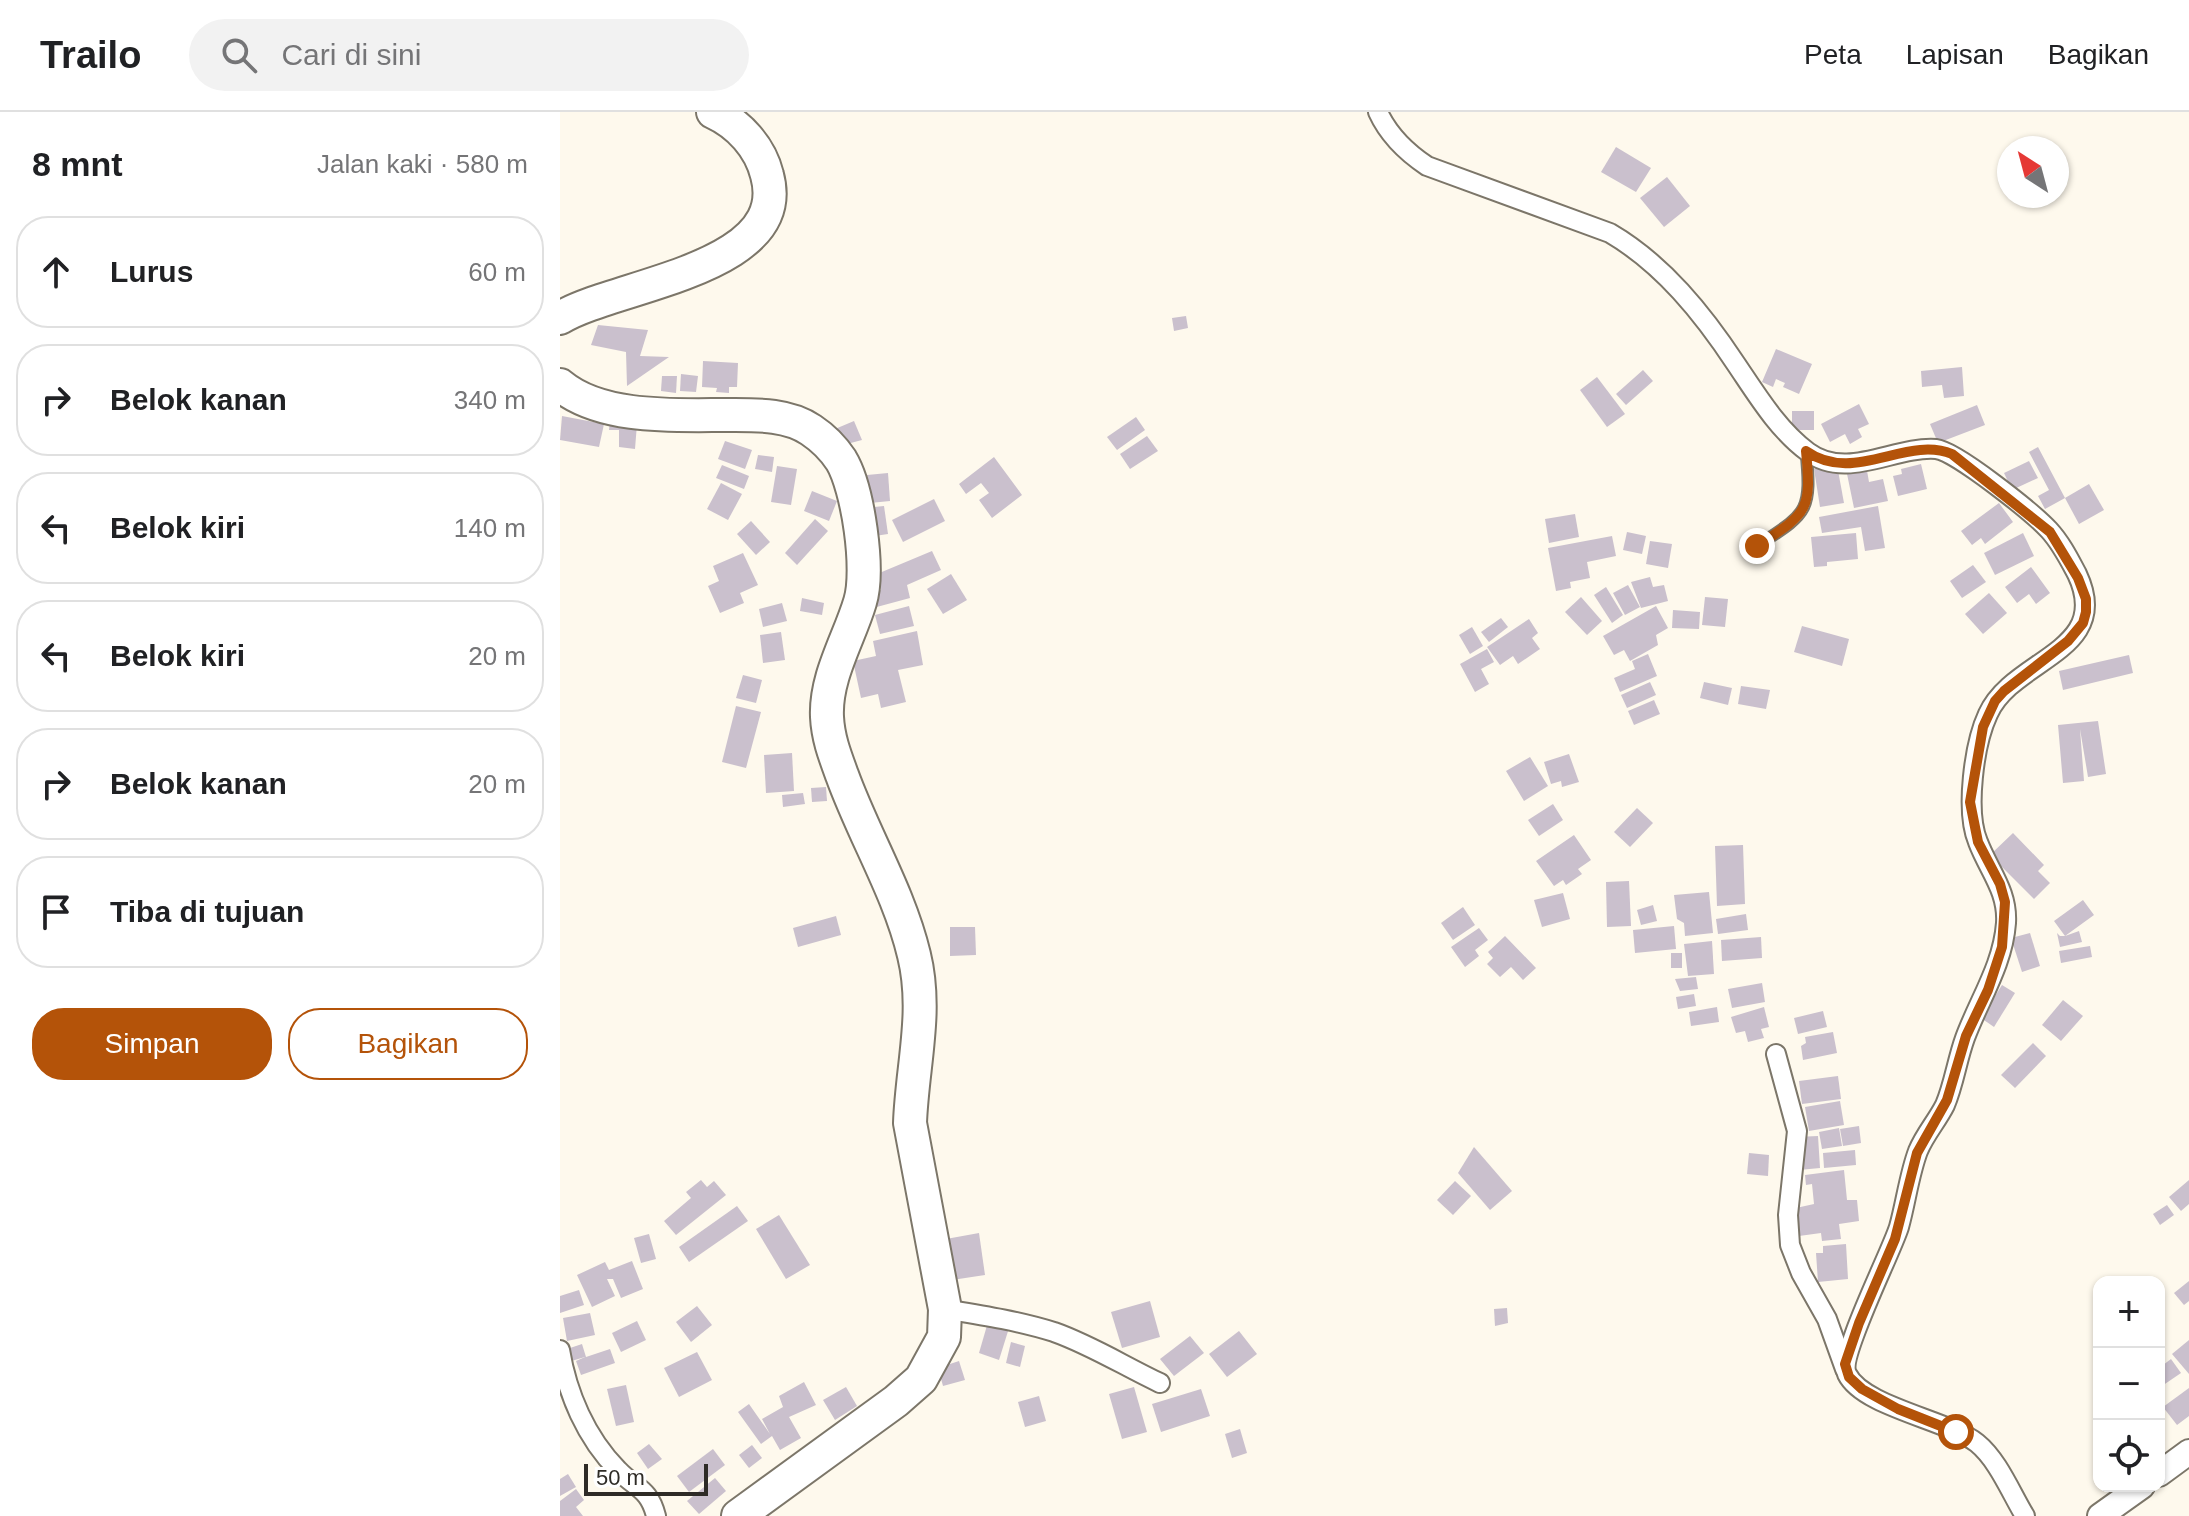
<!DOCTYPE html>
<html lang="id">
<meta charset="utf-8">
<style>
:root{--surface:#fff;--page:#f2f2f2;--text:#202124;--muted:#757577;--line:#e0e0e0;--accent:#b45309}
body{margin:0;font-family:Helvetica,sans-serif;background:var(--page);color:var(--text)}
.controls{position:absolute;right:24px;bottom:24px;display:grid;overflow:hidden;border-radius:16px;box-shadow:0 2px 6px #0004}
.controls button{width:72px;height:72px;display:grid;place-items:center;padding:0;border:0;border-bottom:2px solid var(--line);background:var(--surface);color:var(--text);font:40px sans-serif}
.compass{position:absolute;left:1437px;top:24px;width:72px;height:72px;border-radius:50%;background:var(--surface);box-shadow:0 2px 6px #0004;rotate:324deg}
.scale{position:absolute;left:24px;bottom:20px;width:124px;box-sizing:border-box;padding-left:8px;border:4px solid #2e2b26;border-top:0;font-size:22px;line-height:28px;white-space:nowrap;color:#2e2b26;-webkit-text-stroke:6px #fff;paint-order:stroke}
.stop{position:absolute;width:24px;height:24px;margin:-18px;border:6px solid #b45309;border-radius:50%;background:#fff}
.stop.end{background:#b45309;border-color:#fff;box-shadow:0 2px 8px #0008}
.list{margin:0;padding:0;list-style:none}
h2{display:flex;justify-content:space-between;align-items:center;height:104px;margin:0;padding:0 32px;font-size:34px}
h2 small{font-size:26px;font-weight:400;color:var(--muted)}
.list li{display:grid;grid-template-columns:52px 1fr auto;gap:24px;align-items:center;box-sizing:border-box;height:112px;margin:0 16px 16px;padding:0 16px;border:2px solid var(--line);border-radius:32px}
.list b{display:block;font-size:30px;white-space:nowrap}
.list em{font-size:26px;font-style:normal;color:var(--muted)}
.actions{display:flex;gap:16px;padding:24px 32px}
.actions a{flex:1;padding:18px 0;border:2px solid var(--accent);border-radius:32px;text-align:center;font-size:28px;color:var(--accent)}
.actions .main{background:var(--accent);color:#fff}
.icon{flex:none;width:44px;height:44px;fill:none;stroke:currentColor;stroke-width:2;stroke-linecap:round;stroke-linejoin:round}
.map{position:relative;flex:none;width:1629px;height:1404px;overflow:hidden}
header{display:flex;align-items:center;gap:48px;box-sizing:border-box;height:112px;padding:0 40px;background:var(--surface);border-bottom:2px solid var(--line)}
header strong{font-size:38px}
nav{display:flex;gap:44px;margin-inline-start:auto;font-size:28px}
.search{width:560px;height:72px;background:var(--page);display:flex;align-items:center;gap:20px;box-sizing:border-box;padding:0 28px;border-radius:44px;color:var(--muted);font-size:30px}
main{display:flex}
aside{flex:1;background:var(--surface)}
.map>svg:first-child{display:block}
</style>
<header>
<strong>Trailo</strong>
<div class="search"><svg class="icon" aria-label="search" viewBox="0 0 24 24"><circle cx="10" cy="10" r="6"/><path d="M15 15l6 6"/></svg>Cari di sini</div>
<nav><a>Peta</a><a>Lapisan</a><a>Bagikan</a></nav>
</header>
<main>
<aside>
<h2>8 mnt<small>Jalan kaki · 580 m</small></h2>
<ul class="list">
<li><svg class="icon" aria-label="ahead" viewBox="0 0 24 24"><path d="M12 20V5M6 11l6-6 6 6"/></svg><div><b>Lurus</b></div><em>60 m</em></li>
<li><svg class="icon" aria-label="right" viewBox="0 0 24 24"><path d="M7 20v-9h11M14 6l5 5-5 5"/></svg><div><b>Belok kanan</b></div><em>340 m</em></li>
<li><svg class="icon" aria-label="left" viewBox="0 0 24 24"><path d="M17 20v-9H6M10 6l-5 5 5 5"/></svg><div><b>Belok kiri</b></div><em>140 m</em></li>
<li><svg class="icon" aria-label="left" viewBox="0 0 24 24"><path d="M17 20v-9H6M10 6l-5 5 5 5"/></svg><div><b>Belok kiri</b></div><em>20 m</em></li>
<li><svg class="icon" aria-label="right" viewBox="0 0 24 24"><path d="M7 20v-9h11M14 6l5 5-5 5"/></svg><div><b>Belok kanan</b></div><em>20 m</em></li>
<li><svg class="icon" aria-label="arrive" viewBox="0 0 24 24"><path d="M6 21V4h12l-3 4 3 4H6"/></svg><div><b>Tiba di tujuan</b></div></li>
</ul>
<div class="actions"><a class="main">Simpan</a><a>Bagikan</a></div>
</aside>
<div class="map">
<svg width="1629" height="1404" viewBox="0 0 1629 1404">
<rect width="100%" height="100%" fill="#fef9ed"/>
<g fill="#cac0cd">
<path d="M1056,35l35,21 -15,24 -35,-20z"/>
<path d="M1107,65l23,29 -26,21 -24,-29z"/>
<path d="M626,204l2,12 -14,3 -2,-13z"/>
<path d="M38,213l50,5 -8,26 29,1 -42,29 -1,-34 -35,-7z"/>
<path d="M1216,237l36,15 -13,30 -16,-7 2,-4 -9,-4 -3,8 -11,-5z"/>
<path d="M143,249l35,2 -1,24h-8v6l-13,-1 1,-4 -15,-1z"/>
<path d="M1402,255l2,29 -20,2 -2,-13 -20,2 -1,-16z"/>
<path d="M1083,258l10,11 -27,24 -10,-11z"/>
<path d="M121,262l17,2 -2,16 -16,-1z"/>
<path d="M102,264h15l-1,17 -15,-2z"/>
<path d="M1037,265l28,37 -18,13 -27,-37z"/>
<path d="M1299,292l10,20 -11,5 4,8 -12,7 -5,-10 -15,8 -9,-18z"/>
<path d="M1417,293l8,20 -47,18 -8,-19z"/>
<rect x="1232" y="299" width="22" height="19"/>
<path d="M2,304l42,8 -5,23 -39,-7z"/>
<path d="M576,305l9,13 -28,20 -10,-13z"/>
<path d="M50,309l27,3 -2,25 -16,-2v-17h-10z"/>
<path d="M294,309l8,19 -19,5 -8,-16z"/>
<path d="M587,324l11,15 -28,18 -10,-15z"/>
<path d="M165,329l27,9 -7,19 -27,-10z"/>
<path d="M1478,335l27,51 -20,11 -7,-13 11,-6 -20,-38z"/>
<path d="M198,343l16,2 -2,15 -17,-3z"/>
<path d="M434,345l28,38 -30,23 -13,-18 10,-7 -8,-10 -15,11 -7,-10z"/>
<path d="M1469,349l9,17 -26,12 -8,-17z"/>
<path d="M1361,352l6,25 -29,7 -5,-20 9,-2 -1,-5z"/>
<path d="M162,353l27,11 -5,13 -28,-11z"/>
<path d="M1277,353l7,38 -24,4 -6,-38z"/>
<path d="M1306,353l3,17 14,-3 5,22 -34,7 -8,-39z"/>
<path d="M217,354l20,3 -6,36 -20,-3z"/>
<path d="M328,361l2,28 -20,2 -3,-28z"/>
<path d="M161,371l21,11 -14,26 -21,-11z"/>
<path d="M1529,372l15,26 -25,14 -14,-26z"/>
<path d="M252,379l25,10 -8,20 -25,-10z"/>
<path d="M374,387l11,22 -42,21 -11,-22z"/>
<path d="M1439,391l14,19 -28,22 -4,-6 -9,7 -11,-14z"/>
<path d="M324,394l4,28 -20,3 -4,-29z"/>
<path d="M1318,394l7,42 -20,3 -4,-24 -39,6 -3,-16z"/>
<path d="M1015,402l4,23 -30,6 -4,-24z"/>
<path d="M255,407l13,12 -31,34 -12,-12z"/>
<path d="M191,409l19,21 -14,13 -19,-21z"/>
<path d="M1067,420l19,4 -4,18 -19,-4z"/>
<path d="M1296,421l2,26 -31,3v4l-13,1 -3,-30z"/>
<path d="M1463,421l11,23 -39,19 -11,-22z"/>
<path d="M1052,424l4,20 -29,6 3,16 -20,4 1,6 -15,3 -8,-43z"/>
<path d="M1090,429l22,3 -4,24 -22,-4z"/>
<path d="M372,439l9,19 -34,15 3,13 -37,10 -3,-15 11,-3 -4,-16z"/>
<path d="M183,441l15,32 -18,8 4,10 -24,10 -12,-27 11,-5 -6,-15z"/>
<path d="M1413,453l13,17 -24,16 -12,-17z"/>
<path d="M1471,455l19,26 -14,11 -7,-10 -12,9 -12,-16z"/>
<path d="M391,462l16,26 -24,14 -16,-25z"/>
<path d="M1090,465l3,10 11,-2 4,16 -27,7 -10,-26z"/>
<path d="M1068,473l12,22 -15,8 -12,-22z"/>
<path d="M1046,475l17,28 -11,8 -18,-28z"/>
<path d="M1429,481l18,20 -24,21 -18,-20z"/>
<path d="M1021,485l21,24 -15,14 -22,-23z"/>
<path d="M1145,485l23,2 -3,28 -23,-2z"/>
<path d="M242,486l22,5 -2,12 -22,-4z"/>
<path d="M222,491l5,18 -24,6 -4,-18z"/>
<path d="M349,494l5,20 -34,8 -5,-19z"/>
<path d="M1096,494l12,22 -12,7 2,10 -28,16 -6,-11 -10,5 -11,-19z"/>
<path d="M1113,498l27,2 -1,17 -27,-1z"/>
<path d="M941,506l7,9 -19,15 -8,-10z"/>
<path d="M969,507l9,14 -6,5 8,11 -22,15 -5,-8 -13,9 -13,-18z"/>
<path d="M1242,514l47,13 -7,27 -48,-14z"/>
<path d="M912,515l11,19 -13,8 -11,-19z"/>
<path d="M357,519l6,34 -25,5 8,32 -25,6 -3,-14 -17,4 -8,-37 23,-5 -3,-15z"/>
<path d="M221,520l4,28 -22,3 -3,-28z"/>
<path d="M927,537l7,13 -13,7 8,15 -14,8 -15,-28z"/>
<path d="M1088,542l9,22 -37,16 -6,-14 21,-9 -3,-8z"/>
<path d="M1569,543l4,18 -70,17 -4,-19z"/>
<path d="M183,563l19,5 -6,23 -20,-5z"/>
<path d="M1090,570l6,13 -29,13 -6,-13z"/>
<path d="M1144,570l28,6 -4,17 -28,-7z"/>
<path d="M1181,574l29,4 -4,19 -28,-5z"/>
<path d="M1094,588l6,14 -26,11 -6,-14z"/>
<path d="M176,594l25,6 -15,56 -24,-6z"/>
<path d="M1538,609l8,53 -18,3 -8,-48 4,52 -21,2 -5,-58z"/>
<path d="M232,641l2,38 -28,2 -2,-38z"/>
<path d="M1009,642l10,28 -17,5 -1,-6 -10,3 -7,-22z"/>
<path d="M970,645l18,29 -24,15 -18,-30z"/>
<path d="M266,675l1,14 -15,1 -1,-14z"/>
<path d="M243,681l2,11 -22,3 -1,-12z"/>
<path d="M993,692l10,16 -24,16 -11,-16z"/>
<path d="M1077,696l16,15 -23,24 -16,-15z"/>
<path d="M1453,721l31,32 -6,6 12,12 -16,16 -44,-44z"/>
<path d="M1014,723l17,25 -13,9 4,5 -16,11 -3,-5 -9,6 -18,-25z"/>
<path d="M1183,733l2,59 -28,2 -2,-60z"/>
<path d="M1069,769l2,45 -24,1 -1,-45z"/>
<path d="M1149,780l4,41 -28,3 -1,-13 -7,-4 -3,-24z"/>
<path d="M1003,781l7,26 -28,8 -8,-27z"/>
<path d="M1523,788l11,15 -29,21 14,-5 3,11 -22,5 -3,-14 3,3h5l-11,-15z"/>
<path d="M1093,793l4,16 -16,4 -4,-15z"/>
<path d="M903,795l12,18 -22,15 -12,-17z"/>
<path d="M1186,802l2,16 -30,4 -2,-15z"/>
<path d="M276,804l5,19 -43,12 -5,-19z"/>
<path d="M1114,814l2,23 -41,4 -2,-23z"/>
<path d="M390,815h25l1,28 -26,1z"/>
<path d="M919,816l9,12 -13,10 4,6 -14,11 -14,-20z"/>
<path d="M1470,821l10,33 -18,6 -11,-34z"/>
<path d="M945,824l31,32 -13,12 -12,-13 -11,10 -13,-13 6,-6 -5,-6z"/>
<path d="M1201,825l1,21 -40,3 -1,-21z"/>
<path d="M1152,829l2,33 -26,2 -4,-32z"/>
<path d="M1530,834l2,11 -31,6 -2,-12z"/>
<rect x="1111" y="841" width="11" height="15"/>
<path d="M1136,865l2,12 -18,2 -5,-12z"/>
<path d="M1202,871l3,19 -33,6 -4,-19z"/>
<path d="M1442,873l13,8 -21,34 -13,-9z"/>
<path d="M1134,882l2,12 -18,3 -2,-12z"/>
<path d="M1503,888l20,16 -22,25 -19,-16z"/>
<path d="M1157,895l2,15 -28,4 -2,-14z"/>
<path d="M1204,895l5,20 -8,2 3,9 -16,4 -3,-11 -9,2 -5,-16z"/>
<path d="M1263,899l4,16 -29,7 -4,-16z"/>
<path d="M1273,920l4,21 -34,7 -2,-14 5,-3 -1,-6z"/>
<path d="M1473,931l13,13 -31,32 -14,-13z"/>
<path d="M1278,964l3,23 -39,5 -3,-23z"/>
<path d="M1280,989l4,24 -35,6 -4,-24z"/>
<path d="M1299,1014l2,17 -18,3 -3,-17z"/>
<path d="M1279,1016l3,18 -20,3 -3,-17z"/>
<path d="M1258,1024l2,32 -21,2 -3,-33z"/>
<path d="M914,1035l38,44 -22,19 -32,-37z"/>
<path d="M1295,1038l1,15 -32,3 -1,-15z"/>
<path d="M1189,1041l20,2 -1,21 -21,-2z"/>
<path d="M1284,1058l3,30h10l2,21 -20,3 2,15 -19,2 -1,-8 -22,3 -3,-28 18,-4 -2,-20 -6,1 -1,-10z"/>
<path d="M141,1068l6,7 7,-6 12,14 -50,40 -12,-14 27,-23 -5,-6z"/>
<path d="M1629,1068v24l-8,7 -12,-14z"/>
<path d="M895,1069l16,15 -18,19 -16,-15z"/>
<path d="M1607,1093l7,10 -14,10 -7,-11z"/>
<path d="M177,1094l11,15 -59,41 -10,-15z"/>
<path d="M219,1103l31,50 -24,14 -30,-50z"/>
<path d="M419,1121l6,42 -33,5 -6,-41z"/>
<path d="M89,1122l7,25 -15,4 -7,-25z"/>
<path d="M1286,1132l2,35 -30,3 -2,-29h7v-7z"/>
<path d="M72,1149l11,28 -22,9 -8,-19h-6l8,17 -23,11 -15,-32 28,-13 4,8z"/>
<path d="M1629,1169v20l-5,4 -10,-12z"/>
<path d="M19,1178l5,15 -24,8v-17z"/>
<path d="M590,1189l10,36 -38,11 -11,-36z"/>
<path d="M137,1194l15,19 -21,17 -15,-20z"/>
<path d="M947,1196l1,15 -13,3 -1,-17z"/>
<path d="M30,1201l5,22 -28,6 -4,-23z"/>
<path d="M77,1209l9,19 -25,12 -9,-19z"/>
<path d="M428,1210l21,6 -10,32 -20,-7z"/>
<path d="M679,1219l18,23 -30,23 -18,-23z"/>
<path d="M630,1224l14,17 -30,23 -14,-17z"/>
<path d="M1629,1228v34l-17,-20z"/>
<path d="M451,1230l14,4 -5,21 -14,-4z"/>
<path d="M22,1232l4,13 24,-8 5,14 -34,12 -5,-14 9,-4 -17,5 -4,-12z"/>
<path d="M137,1240l15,28 -33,17 -15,-29z"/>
<path d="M1611,1247l10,14 -22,15v-20z"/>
<path d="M399,1249l6,19 -22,6 -5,-18z"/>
<path d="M244,1270l12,23 -27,12 12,21 -21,12 -8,-14 -11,8 -23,-32 11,-8 21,30 -8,-15 21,-12 -4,-11z"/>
<path d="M66,1273l8,37 -18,4 -9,-37z"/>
<path d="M286,1275l11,19 -22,14 -12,-20z"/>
<path d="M574,1275l13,45 -25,7 -13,-45z"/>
<path d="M1629,1276v28l-12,9 -14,-18z"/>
<path d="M641,1277l9,27 -49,16 -9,-28z"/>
<path d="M479,1284l7,25 -21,6 -7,-25z"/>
<path d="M680,1317l7,24 -15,5 -7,-24z"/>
<path d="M89,1332l13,15 -14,10 -11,-16z"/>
<path d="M192,1333l10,13 -13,10 -10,-13z"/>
<path d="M153,1337l12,16 -36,27 -12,-16z"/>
<path d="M8,1362l8,13 -16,9v-17z"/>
<path d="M155,1366l11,13 -27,23 -12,-13z"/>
<path d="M16,1377l8,11 -8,7 7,9h-23v-15z"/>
</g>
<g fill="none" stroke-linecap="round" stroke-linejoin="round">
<g stroke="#7c7669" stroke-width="13">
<path id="lane" d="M1197,434c50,-33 55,-33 49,-95"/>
</g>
<g stroke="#7c7669" stroke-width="22">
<g id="street">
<path d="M818,0c11,24 28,40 49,54l183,67c53,31 93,81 126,131 21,31 42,66 72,88 39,29 86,-6 128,-3 20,2 97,64 113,81 12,13 20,29 28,44 37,78 -64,84 -89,140 -14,30 -23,97 -10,128 11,29 30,49 28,81 -3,42 -27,77 -41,115 -8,22 -11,46 -20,67 -8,16 -20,29 -27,46 -9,24 -12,51 -19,76 -8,26 -61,129 -52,147 16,33 101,46 130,69 21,17 34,50 48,73"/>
<path d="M1216,942l21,77 -9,84 2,30 11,28 26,46 18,50"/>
<path d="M385,1197c36,6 74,12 109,23 37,13 70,34 106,51"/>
<path d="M0,1238c7,43 26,88 58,120 18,19 31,18 38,46"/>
</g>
</g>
<g stroke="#7c7669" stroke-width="28">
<g id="secondary">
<path d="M1599,1362l30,-22"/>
<path d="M1540,1404l42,-30"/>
</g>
</g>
<g stroke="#7c7669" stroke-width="36">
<g id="highway">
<path d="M0,206c55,-34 233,-48 207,-143 -7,-28 -28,-51 -54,-63"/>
<path d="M0,273c42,35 118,30 169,30 27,0 59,-1 82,15 12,8 22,18 30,30 17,28 29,110 19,142 -11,37 -35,75 -33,115 1,21 8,39 15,58 22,61 57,117 72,180 14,57 -2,111 -4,168l35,186 -1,28 -23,42 -25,22 -158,115"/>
</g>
</g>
<use href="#lane" stroke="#fff" stroke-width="9"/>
<use href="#street" stroke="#fff" stroke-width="18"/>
<use href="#secondary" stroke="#fff" stroke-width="24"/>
<use href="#highway" stroke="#fff" stroke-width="32"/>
</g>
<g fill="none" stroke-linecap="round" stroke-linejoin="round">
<path stroke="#b45309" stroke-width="10" d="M1197,434c50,-33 55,-34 49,-95 48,34 100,-16 146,3l98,78 28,46 8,21v13l-3,11 -15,18 -64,50 -9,10 -12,26 -13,75 8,40 22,42 5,18 -3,45 -14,43 -22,46 -19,64 -30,53 -22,86 -36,84 -14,41 4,13 13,12 36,20 58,23"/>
</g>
</svg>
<div class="controls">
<button>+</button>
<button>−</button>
<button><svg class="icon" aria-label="locate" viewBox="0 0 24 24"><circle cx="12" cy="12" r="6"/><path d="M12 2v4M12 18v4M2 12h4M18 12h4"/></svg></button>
</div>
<svg class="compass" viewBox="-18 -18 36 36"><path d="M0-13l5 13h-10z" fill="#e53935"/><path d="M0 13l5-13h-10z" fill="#757577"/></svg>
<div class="scale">50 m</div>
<div class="stop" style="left:1396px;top:1320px"></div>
<div class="stop end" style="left:1197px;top:434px"></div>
</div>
</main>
